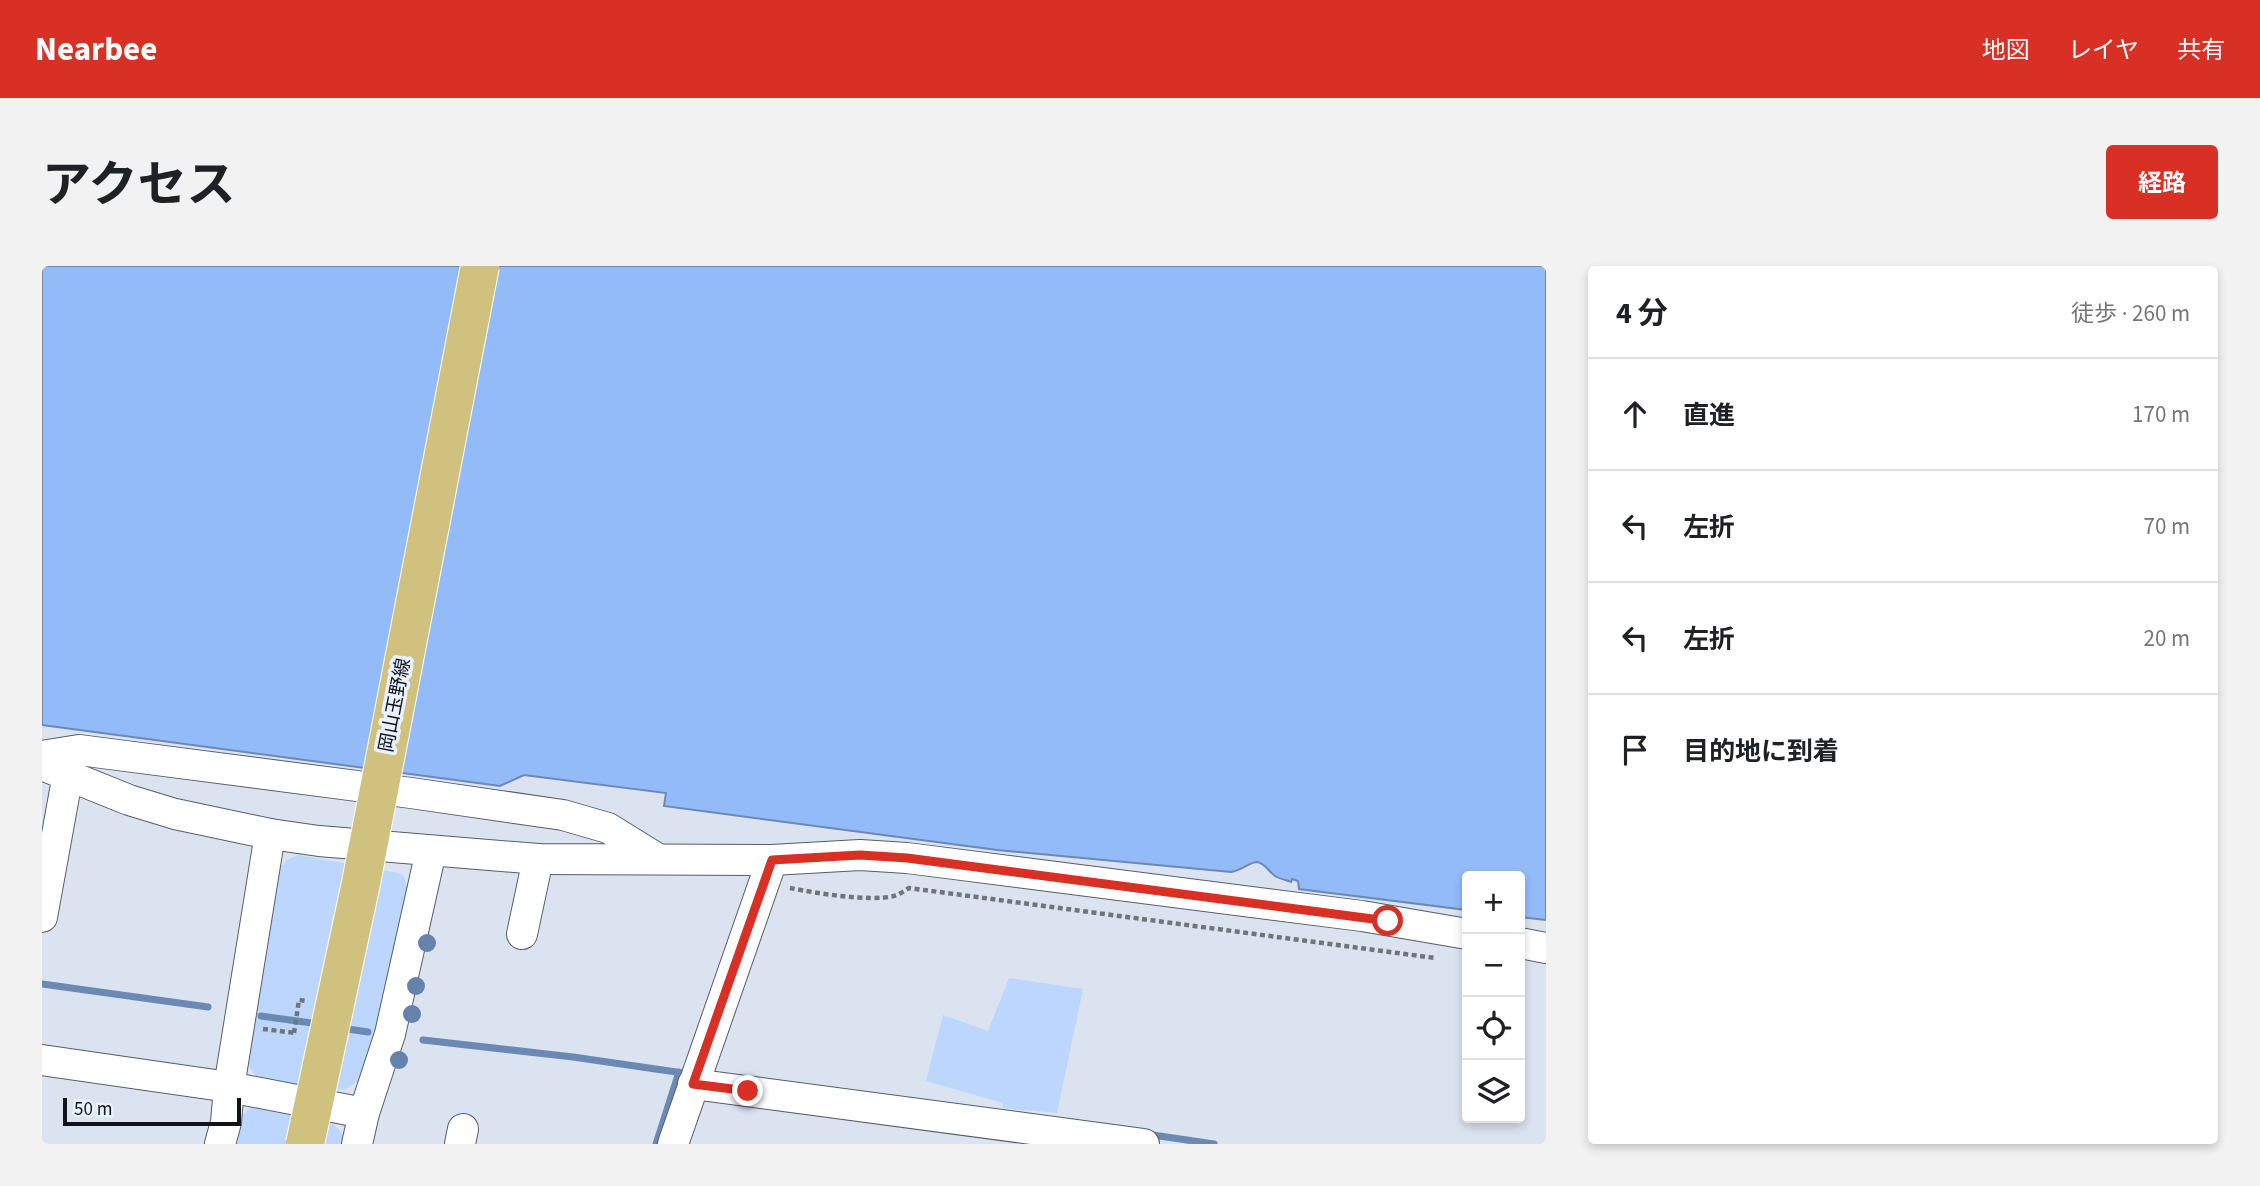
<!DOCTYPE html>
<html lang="ja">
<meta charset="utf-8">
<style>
:root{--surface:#fff;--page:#f2f2f2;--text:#202124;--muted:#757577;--line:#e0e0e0;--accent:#d93025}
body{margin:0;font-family:"Source Sans 3","Noto Sans JP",sans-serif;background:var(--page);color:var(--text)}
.controls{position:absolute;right:21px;bottom:21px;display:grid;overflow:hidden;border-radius:7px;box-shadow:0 4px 10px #0003}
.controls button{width:63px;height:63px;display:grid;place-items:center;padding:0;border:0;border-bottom:2px solid var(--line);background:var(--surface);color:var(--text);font:35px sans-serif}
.scale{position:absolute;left:21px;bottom:18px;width:178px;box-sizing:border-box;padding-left:7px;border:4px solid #101317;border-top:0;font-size:19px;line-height:24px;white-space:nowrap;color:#101317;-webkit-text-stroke:5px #e8f1fd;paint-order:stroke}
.stop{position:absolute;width:21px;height:21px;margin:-16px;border:5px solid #d93025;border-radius:50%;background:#fff}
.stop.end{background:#d93025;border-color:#fff;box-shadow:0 2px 7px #0008}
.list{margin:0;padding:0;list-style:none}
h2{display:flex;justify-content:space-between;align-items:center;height:91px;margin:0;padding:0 28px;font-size:30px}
h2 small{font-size:23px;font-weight:400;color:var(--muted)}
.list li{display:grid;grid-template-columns:46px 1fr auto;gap:21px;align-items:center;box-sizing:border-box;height:112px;padding:0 28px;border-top:2px solid var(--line)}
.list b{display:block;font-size:26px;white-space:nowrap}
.list em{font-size:23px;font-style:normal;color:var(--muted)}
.icon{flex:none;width:38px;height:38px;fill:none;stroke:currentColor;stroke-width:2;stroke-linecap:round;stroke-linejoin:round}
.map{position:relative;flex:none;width:1504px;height:878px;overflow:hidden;border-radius:7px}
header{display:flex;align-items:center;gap:42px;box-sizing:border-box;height:98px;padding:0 35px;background:var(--accent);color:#fff}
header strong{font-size:33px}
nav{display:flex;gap:38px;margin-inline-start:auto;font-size:24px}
.intro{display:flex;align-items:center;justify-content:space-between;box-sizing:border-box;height:168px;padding:0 42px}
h1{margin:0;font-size:49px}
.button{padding:18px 32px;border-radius:7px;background:var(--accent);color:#fff;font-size:24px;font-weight:700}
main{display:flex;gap:42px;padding:0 42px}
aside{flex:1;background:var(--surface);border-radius:7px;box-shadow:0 4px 10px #0003}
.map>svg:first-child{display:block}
</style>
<header>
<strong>Nearbee</strong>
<nav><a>地図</a><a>レイヤ</a><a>共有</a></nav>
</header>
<div class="intro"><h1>アクセス</h1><a class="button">経路</a></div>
<main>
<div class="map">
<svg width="1504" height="878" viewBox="0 0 1504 878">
<rect width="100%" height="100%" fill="#dbe3f0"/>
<g fill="#bcd6fd">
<path d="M256,589l100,18 6,3 2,10 5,2 -27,131 -23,60 -16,11 -74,-6 -14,-7 -9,-12 -2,-19 32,-176 9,-10z"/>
<path d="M967,712l74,11 -26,124 -54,-5v-5l-77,-22 17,-66 45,16z"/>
<path d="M210,841h11l71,18 7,7 5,12h-117c4,-17 8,-27 23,-37z"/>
</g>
<path fill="#93bbf7" stroke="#6c89b4" stroke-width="2" d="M0,0h1504v654l-26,-3v-41h-53v34l-168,-21 -1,-8 -6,-2 -1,3c-5,-2 -11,-3 -16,-6 -6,-4 -10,-13 -18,-14 -7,0 -17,9 -26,10l-234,-22 -333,-44 2,-13 -142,-18 -24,11 -458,-61z"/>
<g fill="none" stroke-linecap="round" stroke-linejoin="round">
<g stroke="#6c89b4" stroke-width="7">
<path d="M0,718l166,23"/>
<path d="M219,750l58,8"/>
<path d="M299,762l27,4"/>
<path d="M381,774l150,17 117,17"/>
<path d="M1104,868l68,10"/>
<path d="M614,878l23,-72"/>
</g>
<g stroke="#565d68" stroke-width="32">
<g id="minor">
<path d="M0,490l37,-6 332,43 152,22 45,13 50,31"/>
<path d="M0,499l87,35 46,14 95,20 49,7 219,18 234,1 88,-5 47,3 455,58 105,18"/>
<path d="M0,651l26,-143"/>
<path d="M480,668l16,-75"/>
<path d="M1478,677l26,5"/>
<path d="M0,794l187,27 135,26"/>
<path d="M651,818l451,60"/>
<path d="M178,878l6,-22 3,-35 41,-253"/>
<path d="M315,878l7,-31 26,-79 41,-183"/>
<path d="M418,878l3,-15"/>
<path d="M631,878l99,-284"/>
</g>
</g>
<g stroke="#6f757d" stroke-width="4.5" stroke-dasharray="5 3.5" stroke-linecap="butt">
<path d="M748,622c25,5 80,14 104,8 5,-1 10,-5 15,-8l526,70"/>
<path d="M221,763l33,4"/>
<path d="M252,767l5,-33 8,1"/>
</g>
<use href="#minor" stroke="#fff" stroke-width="30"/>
<g stroke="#fff" stroke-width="40" stroke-linecap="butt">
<path id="major-bridge" d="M263,878l56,-261 119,-617"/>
</g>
<use href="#major-bridge" stroke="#d0c17e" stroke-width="38"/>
</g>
<g fill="#6482ab">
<circle cx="385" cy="677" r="9"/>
<circle cx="374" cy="720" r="9"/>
<circle cx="370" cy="748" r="9"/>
<circle cx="357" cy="794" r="9"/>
</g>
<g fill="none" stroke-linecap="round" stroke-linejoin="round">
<path stroke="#d93025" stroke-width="9" d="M706,825l-55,-7 79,-224 88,-5 47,3 481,63"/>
</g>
<g text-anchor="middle" stroke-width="7" stroke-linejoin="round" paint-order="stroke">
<g font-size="19" fill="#101317" stroke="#e8f1fd">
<text transform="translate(352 439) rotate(-79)" y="7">岡山玉野線</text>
</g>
</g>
</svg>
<div class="controls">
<button>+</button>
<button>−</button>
<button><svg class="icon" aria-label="locate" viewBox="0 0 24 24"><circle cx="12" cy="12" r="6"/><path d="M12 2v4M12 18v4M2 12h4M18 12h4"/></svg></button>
<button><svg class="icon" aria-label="layers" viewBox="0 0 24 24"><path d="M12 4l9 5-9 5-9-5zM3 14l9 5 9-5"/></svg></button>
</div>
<div class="scale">50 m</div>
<div class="stop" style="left:1346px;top:655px"></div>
<div class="stop end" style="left:706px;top:825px"></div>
</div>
<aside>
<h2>4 分<small>徒歩 · 260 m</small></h2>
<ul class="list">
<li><svg class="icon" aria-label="ahead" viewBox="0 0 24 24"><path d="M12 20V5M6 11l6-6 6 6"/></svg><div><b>直進</b></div><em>170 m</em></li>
<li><svg class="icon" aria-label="left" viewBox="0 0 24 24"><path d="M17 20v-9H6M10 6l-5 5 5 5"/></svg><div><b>左折</b></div><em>70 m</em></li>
<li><svg class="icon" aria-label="left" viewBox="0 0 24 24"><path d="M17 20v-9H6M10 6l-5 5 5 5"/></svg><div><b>左折</b></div><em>20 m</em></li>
<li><svg class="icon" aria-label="arrive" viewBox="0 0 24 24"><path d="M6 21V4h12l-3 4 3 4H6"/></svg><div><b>目的地に到着</b></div></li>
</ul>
</aside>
</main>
